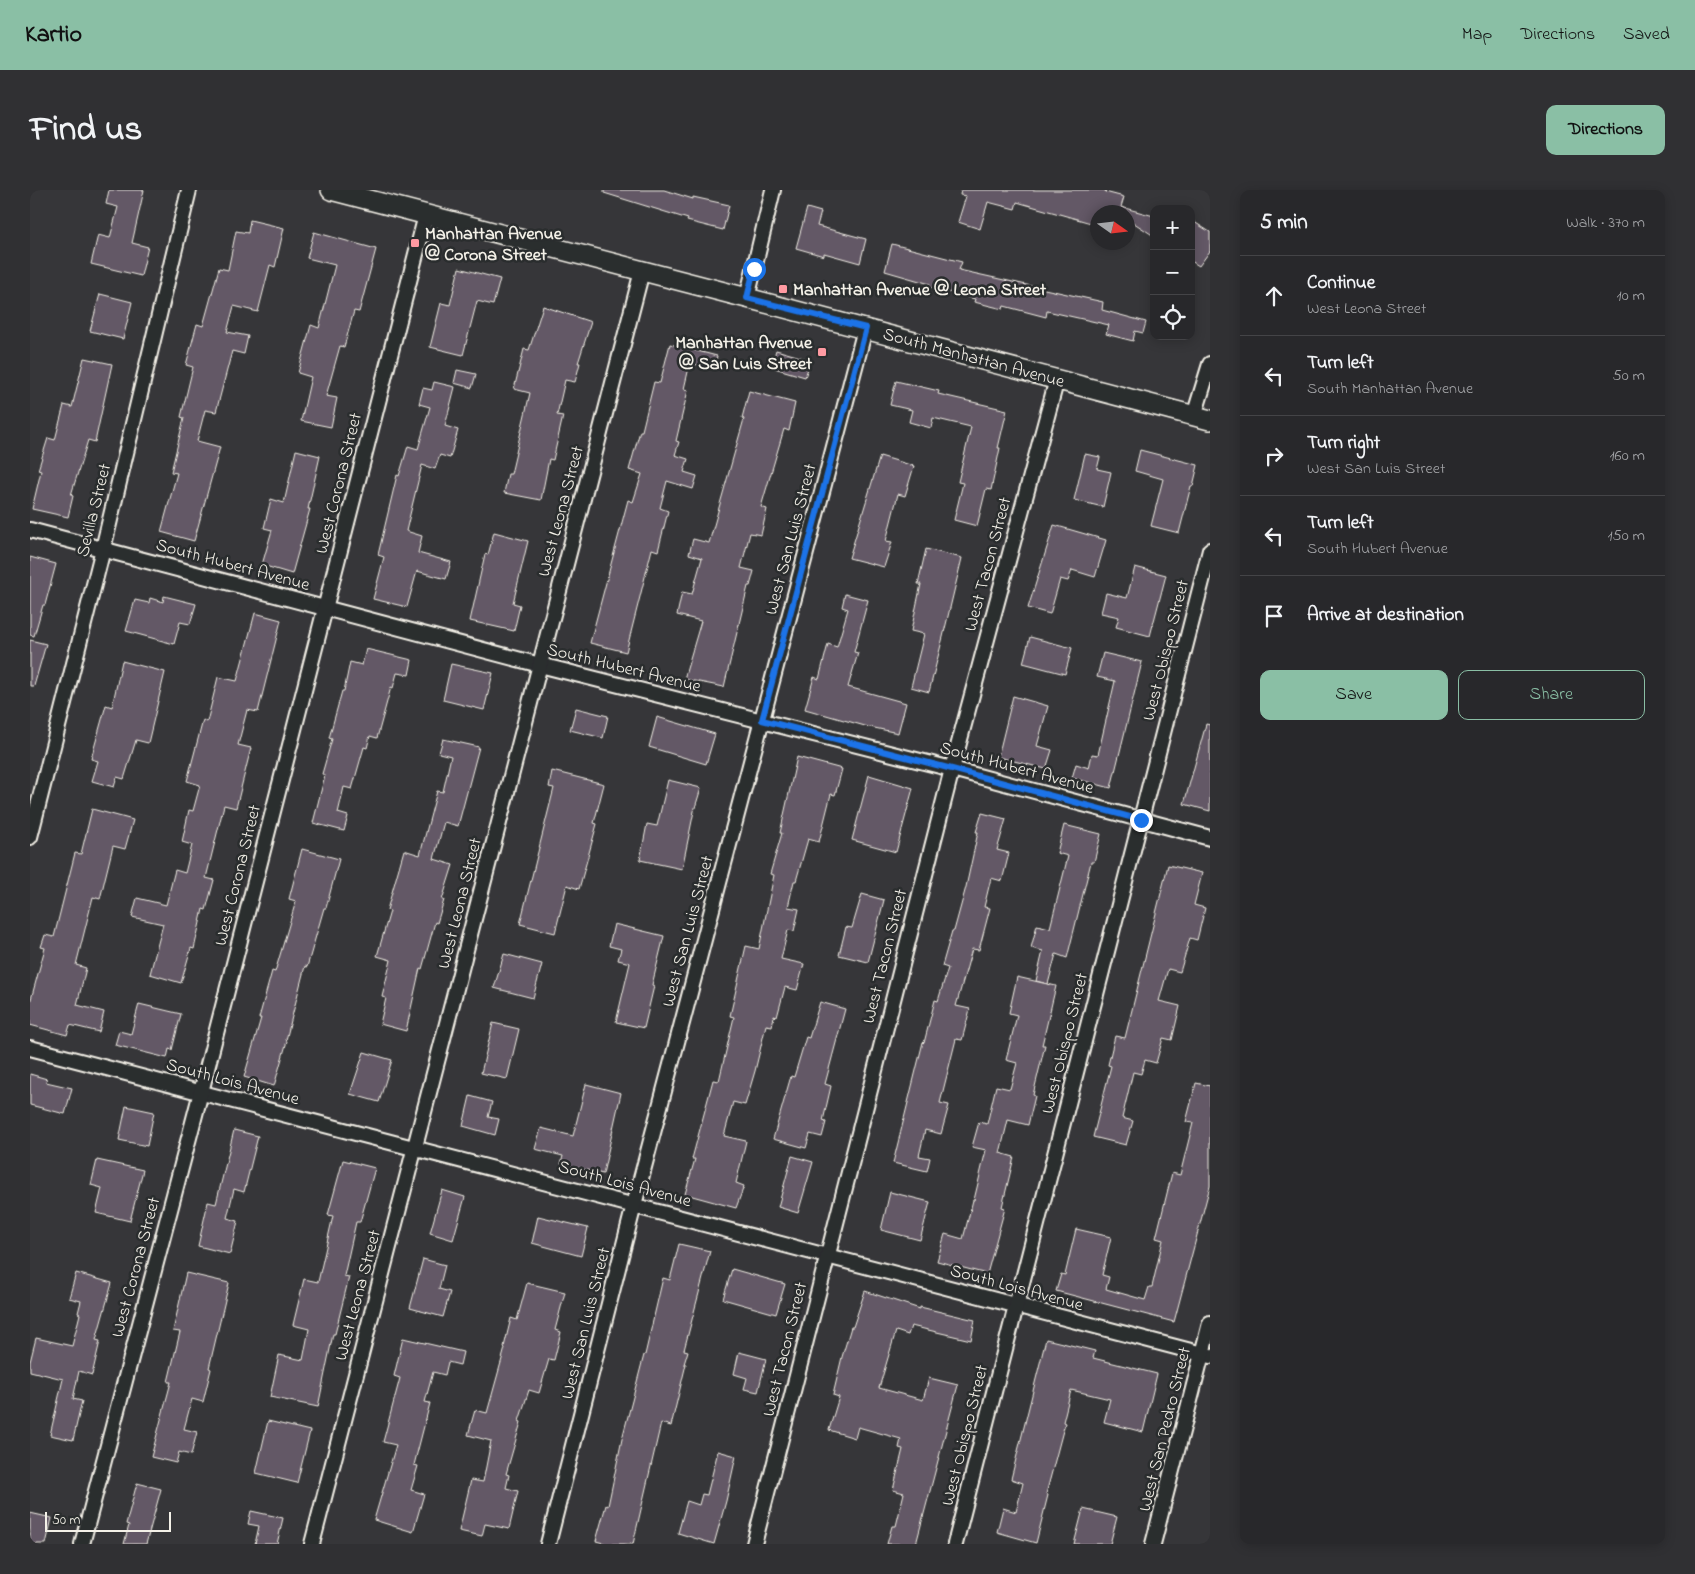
<!DOCTYPE html>
<meta charset="utf-8">
<style>
:root{--surface:#28282b;--page:#303033;--text:#f1f3f6;--muted:#a5a6a9;--line:#444447;--accent:#8abfa5}
body{margin:0;font-family:"Indie Flower",sans-serif;background:var(--page);color:var(--text)}
.controls{position:absolute;right:15px;top:15px;display:grid;overflow:hidden;border-radius:10px;box-shadow:0 2px 12px #0003}
.controls button{width:45px;height:45px;display:grid;place-items:center;padding:0;border:0;border-bottom:1px solid var(--line);background:var(--surface);color:var(--text);font:25px sans-serif}
.compass{position:absolute;left:1060px;top:15px;width:45px;height:45px;border-radius:50%;background:var(--surface);box-shadow:0 2px 12px #0003;rotate:104deg}
.scale{position:absolute;left:15px;bottom:12px;width:126px;box-sizing:border-box;padding-left:5px;border:2px solid #f4f1e8;border-top:0;font-size:14px;line-height:18px;white-space:nowrap;color:#f4f1e8;-webkit-text-stroke:4px #2a2d2e;paint-order:stroke}
.stop{position:absolute;width:15px;height:15px;margin:-11px;border:4px solid #1a73e8;border-radius:50%;background:#fff}
.stop.end{background:#1a73e8;border-color:#fff;box-shadow:0 1px 5px #0008}
.list{margin:0;padding:0;list-style:none}
h2{display:flex;justify-content:space-between;align-items:center;height:65px;margin:0;padding:0 20px;font-size:21px}
h2 small{font-size:16px;font-weight:400;color:var(--muted)}
.list li{display:grid;grid-template-columns:32px 1fr auto;gap:15px;align-items:center;box-sizing:border-box;height:80px;padding:0 20px;border-top:1px solid var(--line)}
.list b{display:block;font-size:19px;white-space:nowrap}
.list p{margin:0;font-size:16px;white-space:nowrap;color:var(--muted)}
.list em{font-size:16px;font-style:normal;color:var(--muted)}
.actions{display:flex;gap:10px;padding:15px 20px}
.actions a{flex:1;padding:11px 0;border:1px solid var(--accent);border-radius:10px;text-align:center;font-size:18px;color:var(--accent)}
.actions .main{background:var(--accent);color:#111}
.icon{flex:none;width:28px;height:28px;fill:none;stroke:currentColor;stroke-width:2;stroke-linecap:round;stroke-linejoin:round}
.map{position:relative;flex:none;width:1180px;height:1354px;overflow:hidden;border-radius:10px}
header{display:flex;align-items:center;gap:30px;box-sizing:border-box;height:70px;padding:0 25px;background:var(--accent);color:#111}
header strong{font-size:24px}
nav{display:flex;gap:28px;margin-inline-start:auto;font-size:18px}
.intro{display:flex;align-items:center;justify-content:space-between;box-sizing:border-box;height:120px;padding:0 30px}
h1{margin:0;font-size:35px}
.button{padding:12px 22px;border-radius:10px;background:var(--accent);color:#111;font-size:18px;font-weight:700}
main{display:flex;gap:30px;padding:0 30px}
aside{flex:1;background:var(--surface);border-radius:10px;box-shadow:0 2px 12px #0003}
.map>svg:first-child{display:block}
</style>
<header>
<strong>Kartio</strong>
<nav><a>Map</a><a>Directions</a><a>Saved</a></nav>
</header>
<div class="intro"><h1>Find us</h1><a class="button">Directions</a></div>
<main>
<div class="map">
<svg width="1180" height="1354" viewBox="0 0 1180 1354">
<rect width="100%" height="100%" fill="#363639"/>
<filter id="ink" filterUnits="userSpaceOnUse"><feTurbulence type="fractalNoise" baseFrequency=".02" numOctaves="2"/><feDisplacementMap in="SourceGraphic" scale="10" xChannelSelector="R" yChannelSelector="G"/><feConvolveMatrix kernelMatrix="1 2 1 2 8 2 1 2 1" color-interpolation-filters="sRGB"/></filter>
<g filter="url(#ink)">
<g fill="#645866" stroke="#f4f1e8">
<path d="M79,0h35l-12,53 16,4 -7,29 -50,-12 7,-29 12,3 8,-31 -12,-3z"/>
<path d="M574,0h60l29,9v-2l36,8 -6,25 -36,-9 1,-2 -84,-26z"/>
<path d="M931,0h145l-1,2 19,5 -3,10 33,9v20l-26,-17v-7h-30v13l-81,-23 -2,7 -27,-7 -8,27 -22,-7 8,-26 -6,-1z"/>
<path d="M777,18l14,4 -4,14 49,13 -6,24 -36,-10v3l-28,-8z"/>
<path d="M220,30l34,8 -9,39 -5,-2 -12,47 -24,-6 -7,26 21,4 -4,18 -12,-3 -16,61 -11,-2 -8,31 23,6 -26,94 -33,-9 16,-59 -6,-1 13,-54 -3,-1 12,-50 -7,-2 11,-41 6,2 16,-58 9,2 8,-39 12,2z"/>
<path d="M1161,30l19,12v19l-11,15 -8,-5z"/>
<path d="M284,42l62,17 -17,63 -5,-1 -10,36 -4,-1 -14,50 11,2 -6,29 -30,-6 10,-44 -13,-4 13,-48 8,3 16,-63 -28,-7z"/>
<path d="M862,54l70,18 -3,8 144,32 -1,8 44,12 -3,11 -8,-2 -2,10 -27,-7 3,-9 -62,-14 -1,6 -42,-11 -1,3 -29,-7 1,-3 -46,-12 1,-3 -45,-13z"/>
<path d="M429,78l41,11 -7,26 -16,-4 -14,54 -33,-8 11,-44 9,2z"/>
<path d="M70,104l32,8 -9,37 -33,-8z"/>
<path d="M513,116l48,16 -13,41h2l-5,19 -10,-2 -8,35 6,1 -10,44 -4,-1 -8,41 -37,-7 4,-19h3l19,-81 -16,-4 10,-40 5,1z"/>
<path d="M640,154l47,12 -3,13 -24,-6 -6,26 4,1 -12,51 3,1 -4,13 13,4 -4,13 13,4 -4,13 -26,-8 -7,27 8,3 -10,40 -6,-2 -26,103 -36,-9 38,-143 5,2 9,-28 -13,-4 11,-39h2l12,-49 6,1z"/>
<path d="M746,160l35,10 -6,17 -34,-10z"/>
<path d="M54,168l28,6 -17,78 -7,-2 -17,55 2,1 -5,21 -36,-8 9,-38 -3,-1 10,-32 7,2 9,-35 8,2z"/>
<path d="M427,180l19,4 -4,14 -18,-5z"/>
<path d="M866,191l43,10 -1,3 69,16 -9,38h2l-9,42 -5,-1 -9,37 -23,-6 9,-37 -5,-1 13,-55 -38,-9 -2,10 -22,-6 3,-12 -22,-5z"/>
<path d="M404,192l21,5 -10,39 13,4 -8,28 -10,-3 -5,14 -13,-4 -16,66 16,5 -4,17 33,9 -5,17 -29,-8 -10,36 -34,-8 11,-42 -6,-2 19,-80 2,1 9,-30 10,3 12,-42 -11,-3 4,-16 9,2z"/>
<path d="M719,201l46,12 -6,28 -5,-2 -23,78 6,2 -6,26 -11,-2 -9,35 13,3 -4,15h-2l-24,101 -40,-8 17,-58 -24,-6 5,-23 10,2 10,-36 -13,-4 4,-15 16,4 35,-124 -2,-1z"/>
<path d="M266,260l24,6 -12,53h2l-18,65 -30,-9 10,-35 -8,-2 7,-29 13,4z"/>
<path d="M1110,260l58,15 -5,21h-2l-12,47 -28,-7 12,-47 -28,-8z"/>
<path d="M1055,264l15,3 -3,12 14,3 -8,35 -29,-7z"/>
<path d="M850,266l34,10 -9,30 -7,-2 -12,47 6,1 -8,25 -35,-9z"/>
<path d="M1024,335l52,15 -11,37 -23,-7 -4,11 -8,-2 -10,35 -22,-6z"/>
<path d="M464,342l34,9 -15,62 7,2 -6,26 -44,-10 15,-67 3,1z"/>
<path d="M896,359l36,9 -19,79 -14,55 -18,-5 13,-53 -13,-3 10,-47h-3z"/>
<path d="M0,367l26,7 -11,41h-2l-9,31 -4,-1z"/>
<path d="M1105,377l31,8 -16,61 -34,-9 3,-10 -18,-4 5,-20 21,5z"/>
<path d="M815,404l23,6 -14,52 4,1 -10,34 58,16 -8,30 -33,-7 -60,-17 9,-32 5,2 9,-35 9,3 11,-38 -6,-2z"/>
<path d="M134,406l32,8 -6,20 -10,-2 -6,22 -48,-13 9,-31 14,3 1,-5 13,4z"/>
<path d="M225,423l26,7 -23,92 -11,-2 -9,35 13,3 -15,60 -12,-3 -18,73 8,2 -8,30 -3,-1 -9,40 -3,-1 -10,35 -31,-9 13,-50 -31,-7 5,-19 29,7 9,-35 10,3 7,-28 -10,-3 7,-32 4,1 7,-26 -13,-4 16,-61 4,2 11,-45 19,4z"/>
<path d="M1000,447l42,11 -7,26 -42,-11z"/>
<path d="M0,450l16,4 -12,42h-4z"/>
<path d="M336,459l46,11 -3,15 -12,-2 -4,15 -2,-1 -14,51 -7,-2 -3,12 -3,-1 -12,42 -8,-2 -6,26 10,3 -4,15 -31,-8 12,-48 -3,-1 10,-35 -3,-1 13,-47h2l6,-29 12,3z"/>
<path d="M1073,463l39,9 -31,126 -39,-10 4,-14 13,4 3,-14 6,1 17,-74 -18,-4z"/>
<path d="M92,471l43,11 -17,71 -12,-3 -12,39 -7,-2 -3,10 -22,-6 6,-20 -7,-2 15,-54 6,2z"/>
<path d="M421,474l42,9 -9,37 -41,-10z"/>
<path d="M983,506l35,10 -11,40 15,4 -6,19 -48,-12z"/>
<path d="M546,518l32,8 -5,22 -33,-8z"/>
<path d="M627,527l58,17 -9,30 -57,-17z"/>
<path d="M1176,534l4,1v86l-26,-7z"/>
<path d="M413,549l36,8 -21,79 -14,-4 -10,37 19,6 -11,35h2l-7,23 -2,-1 -13,47 -2,-1 -14,63 -26,-7 6,-26 -4,-1 9,-37 -14,-4 13,-45 -3,-1 17,-60 16,5 17,-64 6,1 8,-36 -12,-3z"/>
<path d="M767,567l45,12 -7,26 -4,-1 -12,48 -11,-3 -12,42h-2l-6,26 11,2 -5,22 -6,-1 -7,29 23,5 -7,26 -12,-3 -8,30 -3,-1 -2,10 -6,-1 -11,46 -10,34 -12,-3 -9,34 22,5 -10,42 8,3 -8,22 -51,-14 10,-35h-3l21,-79 6,1 15,-64 -4,-1 16,-70 13,3 15,-74 -4,-1 12,-41h-2z"/>
<path d="M522,581l52,13 -10,39 3,1 -18,65 -12,-4 -12,48 -35,-9 34,-136 -5,-1z"/>
<path d="M839,585l44,13 -17,64 -44,-12z"/>
<path d="M638,590l33,8 -7,23 -12,58 -42,-9 7,-36 10,2z"/>
<path d="M62,619l41,11 -8,29 -12,-3 -13,53 -7,-2 -17,68 10,3 -9,37 27,7 -5,20 -29,-7 -3,10 -37,-10v-22l15,-55 -4,-1 4,-12 9,2 21,-84 6,1z"/>
<path d="M952,623l24,6 -9,31 12,3 -7,28 -11,-3 -7,29 6,1 -11,42 -7,-1 -16,57 14,3 -8,31 -6,-1 -16,64 9,2 -8,29 -16,-4 -6,26 11,2 -3,13 -34,-8 30,-121 1,1 11,-43 3,1 10,-33 -6,-2 10,-35h2l12,-44 12,-55h-2z"/>
<path d="M1034,635l37,9 -7,28h-3l-24,96 -11,-4 -8,30 -12,-3 7,-30 -12,-3 6,-23 13,3 18,-72 -11,-3z"/>
<path d="M272,659l37,10 -13,49h-2l-17,59 -2,-1 -19,74 1,1 -13,45 -30,-9 17,-59h-2l13,-47 3,1 21,-71 -7,-2z"/>
<path d="M1138,675l34,8 -8,32 11,3 -8,32 -7,-2 -10,34 -12,-3 -9,32 21,5 -8,34 -9,-2 -7,25 -11,-3 -4,14 -8,-2 -11,46 11,3 -7,24 -33,-8 18,-71 -3,-1 7,-29 10,2z"/>
<path d="M832,704l22,6 -16,62 -29,-7 7,-28 6,1z"/>
<path d="M584,734l50,12 -12,49 2,1 -10,42 -28,-6 14,-59 -12,-3 3,-11 -12,-3z"/>
<path d="M474,764l38,10 -9,34 -39,-10z"/>
<path d="M987,787l39,9 -14,59h3l-12,50 2,1 -7,29 -20,-5 -8,33 14,4 -12,50 3,1 -18,66 -50,-13 8,-27 18,5 10,-39h1l12,-50 -14,-3 7,-25 8,2 9,-38 14,3 7,-26 -11,-3 11,-45 -8,-2z"/>
<path d="M790,812l25,7 -20,75 6,2 -8,35 3,1 -4,15 -12,-3 -4,14 -33,-9 18,-63 3,1 12,-40 3,1z"/>
<path d="M109,814l42,10 -9,36 -3,-1 -2,9 -52,-13 4,-14 12,3z"/>
<path d="M463,833l26,6 -12,50 -26,-6z"/>
<path d="M334,862l28,8 -13,42 -29,-8z"/>
<path d="M0,884l17,5 -1,3 26,6 -7,26 -35,-9z"/>
<path d="M1166,893l14,3v100l-36,136 -118,-31 5,-17 4,1 11,-46 35,8 -9,38 7,2 -3,12 39,11 4,-13h3l11,-47 -7,-2 16,-65 8,2 13,-52 -7,-1z"/>
<path d="M556,894l35,9 -18,81 -42,-10 2,-8 -28,-7 6,-21 32,8z"/>
<path d="M440,906l22,6 -4,15 11,2 -4,16 -32,-9z"/>
<path d="M96,916l28,6 -7,34 -28,-6z"/>
<path d="M204,940l24,6 -14,56 -10,-3 -7,29 11,3 -8,33 -32,-8 10,-44 8,2z"/>
<path d="M762,966l21,6 -15,51 -20,-6z"/>
<path d="M67,970l46,10 -13,51 -34,-8 6,-25 -11,-3z"/>
<path d="M313,970l32,8 -15,54h-4l-12,54 5,1 -14,57h-2l-15,73 -48,-10 9,-42 24,5 6,-31 -16,-4 11,-46 14,3 15,-66 -5,-1z"/>
<path d="M412,1000l23,7 -12,43 -23,-7z"/>
<path d="M860,1002l40,10 -10,38 -39,-10z"/>
<path d="M508,1026l50,12 -7,28 -49,-13z"/>
<path d="M649,1054l31,7 -26,99 4,1 -4,13h2l-15,62 -10,-3 -28,121h-26l-11,-3 10,-36 2,1 14,-67 22,-84h1l18,-77 7,2z"/>
<path d="M393,1069l22,6 -6,24 11,3 -7,25 -33,-9z"/>
<path d="M702,1079l53,15 -9,30 -53,-15z"/>
<path d="M46,1083l36,10 -16,57 4,1 -8,34 -13,-4 -6,28 9,2 -9,39 -23,-5 13,-56 -33,-8v-9l6,-24 36,8 8,-32 -2,-1 3,-12 -12,-3z"/>
<path d="M156,1083l43,10 -20,85 2,1 -8,33 -11,-3 -8,30 13,3 -6,23 -12,-3 -3,11 -25,-6 20,-75h-3l12,-50 -7,-1z"/>
<path d="M497,1093l38,9 -10,38 6,2 -7,28 -5,-1 -10,34 -10,-3 -10,31 2,1 -15,52 3,1 -3,13 12,3 -9,38 -24,-5 -3,12 -23,-5 12,-51 12,2 8,-41 -23,-6 7,-25 12,3 18,-65 -1,-1 7,-29 6,2z"/>
<path d="M835,1101l55,18v-2l55,13 -4,20 -60,-14 -3,9 -12,-4 -17,57 44,12 6,-22 29,7 -42,159h-29l5,-18h4l8,-33 -11,-3 10,-41 -4,-1 2,-9 -43,-12 -3,11 -26,-8 10,-33 -6,-2 9,-38 9,-30h2z"/>
<path d="M373,1148l60,14 -3,13 -12,-3 -3,13 -12,-3 -8,30 5,1 -16,62 4,1 -7,24 13,4 -11,38 -39,-12 22,-75 -13,-3 17,-64 -6,-2z"/>
<path d="M1016,1149l49,12 -2,7 64,16 -14,58 -39,-10 6,-23 -39,-9 -8,32 2,1 -19,71 2,1 -12,48 -39,-11 6,-24 13,4 7,-29 -12,-4z"/>
<path d="M709,1162l27,7 -8,33 -14,-3 3,-11 -13,-4z"/>
<path d="M238,1231l42,10 -13,52 -41,-10z"/>
<path d="M688,1261l18,5 -10,45 -12,43 -36,-11 9,-32 12,4 3,-11 5,1z"/>
<path d="M107,1293l24,6 -15,55h-22l5,-19 -3,-1z"/>
<path d="M1053,1319l34,8 -7,27h-36z"/>
<path d="M221,1321l32,7 -6,26h-22l4,-18 -11,-2z"/>
<path d="M0,1323l22,5 -6,26h-16z"/>
</g>
<g fill="none" stroke-linecap="round" stroke-linejoin="round">
<g stroke="#f4f1e8" stroke-width="18">
<g id="street">
<path d="M717,108l26,-108"/>
<path d="M1164,226l16,-52"/>
<path d="M0,340l510,135 412,104 258,69"/>
<path d="M0,647l73,-288 86,-359"/>
<path d="M0,858l1180,308"/>
<path d="M52,1354l119,-452 225,-877"/>
<path d="M282,1354l330,-1273"/>
<path d="M518,1354l86,-339 231,-876"/>
<path d="M724,1354l198,-775 105,-390"/>
<path d="M925,1354l255,-994"/>
<path d="M1123,1354l57,-221"/>
</g>
</g>
<g stroke="#f4f1e8" stroke-width="22">
<path id="secondary" d="M301,0l416,108 463,122"/>
</g>
<use href="#street" stroke="#2a2d2e" stroke-width="14"/>
<use href="#secondary" stroke="#2a2d2e" stroke-width="19"/>
</g>
</g>
<g fill="none" stroke-linecap="round" stroke-linejoin="round" filter="url(#ink)">
<path stroke="#1a73e8" stroke-width="6" d="M724,79l-7,29 119,30 -104,392 190,49 189,51"/>
</g>
<g fill="#ff9aa2" stroke="#2a2d2e" stroke-width="2">
<rect x="380" y="48" width="10" height="10" rx="2.5"/>
<rect x="748" y="94" width="10" height="10" rx="2.5"/>
<rect x="787" y="157" width="10" height="10" rx="2.5"/>
</g>
<g text-anchor="middle" stroke-width="5" stroke-linejoin="round" paint-order="stroke">
<g font-size="18" font-weight="bold" fill="#f4f1e8" stroke="#2a2d2e" text-anchor="start">
<text x="395" y="49">Manhattan Avenue<tspan x="395" dy="21">@ Corona Street</tspan></text>
<text x="763" y="105">Manhattan Avenue @ Leona Street</text>
<text x="782" y="158" text-anchor="end">Manhattan Avenue<tspan x="782" dy="21">@ San Luis Street</tspan></text>
</g>
<g font-size="18" fill="#f4f1e8" stroke="#2a2d2e">
<text transform="translate(944 167) rotate(15)" y="6">South Manhattan Avenue</text>
<text transform="translate(308 293) rotate(-76)" y="6">West Corona Street</text>
<text transform="translate(63 320) rotate(-76)" y="6">Sevilla Street</text>
<text transform="translate(530 321) rotate(-75)" y="6">West Leona Street</text>
<text transform="translate(760 349) rotate(-75)" y="6">West San Luis Street</text>
<text transform="translate(203 374) rotate(15)" y="6">South Hubert Avenue</text>
<text transform="translate(957 374) rotate(-75)" y="6">West Tacon Street</text>
<text transform="translate(1135 460) rotate(-76)" y="6">West Obispo Street</text>
<text transform="translate(594 477) rotate(14)" y="6">South Hubert Avenue</text>
<text transform="translate(987 577) rotate(15)" y="6">South Hubert Avenue</text>
<text transform="translate(207 685) rotate(-76)" y="6">West Corona Street</text>
<text transform="translate(429 713) rotate(-76)" y="6">West Leona Street</text>
<text transform="translate(657 741) rotate(-75)" y="6">West San Luis Street</text>
<text transform="translate(854 766) rotate(-76)" y="6">West Tacon Street</text>
<text transform="translate(1034 853) rotate(-76)" y="6">West Obispo Street</text>
<text transform="translate(203 891) rotate(15)" y="6">South Lois Avenue</text>
<text transform="translate(595 993) rotate(15)" y="6">South Lois Avenue</text>
<text transform="translate(105 1077) rotate(-75)" y="6">West Corona Street</text>
<text transform="translate(987 1097) rotate(15)" y="6">South Lois Avenue</text>
<text transform="translate(327 1105) rotate(-75)" y="6">West Leona Street</text>
<text transform="translate(555 1133) rotate(-76)" y="6">West San Luis Street</text>
<text transform="translate(754 1159) rotate(-76)" y="6">West Tacon Street</text>
<text transform="translate(1134 1239) rotate(-76)" y="6">West San Pedro Street</text>
<text transform="translate(934 1245) rotate(-76)" y="6">West Obispo Street</text>
</g>
</g>
</svg>
<div class="controls">
<button>+</button>
<button>−</button>
<button><svg class="icon" aria-label="locate" viewBox="0 0 24 24"><circle cx="12" cy="12" r="6"/><path d="M12 2v4M12 18v4M2 12h4M18 12h4"/></svg></button>
</div>
<svg class="compass" viewBox="-18 -18 36 36"><path d="M0-13l5 13h-10z" fill="#e53935"/><path d="M0 13l5-13h-10z" fill="#a5a6a9"/></svg>
<div class="scale">50 m</div>
<div class="stop" style="left:724px;top:79px"></div>
<div class="stop end" style="left:1111px;top:630px"></div>
</div>
<aside>
<h2>5 min<small>Walk · 370 m</small></h2>
<ul class="list">
<li><svg class="icon" aria-label="ahead" viewBox="0 0 24 24"><path d="M12 20V5M6 11l6-6 6 6"/></svg><div><b>Continue</b><p>West Leona Street</p></div><em>10 m</em></li>
<li><svg class="icon" aria-label="left" viewBox="0 0 24 24"><path d="M17 20v-9H6M10 6l-5 5 5 5"/></svg><div><b>Turn left</b><p>South Manhattan Avenue</p></div><em>50 m</em></li>
<li><svg class="icon" aria-label="right" viewBox="0 0 24 24"><path d="M7 20v-9h11M14 6l5 5-5 5"/></svg><div><b>Turn right</b><p>West San Luis Street</p></div><em>160 m</em></li>
<li><svg class="icon" aria-label="left" viewBox="0 0 24 24"><path d="M17 20v-9H6M10 6l-5 5 5 5"/></svg><div><b>Turn left</b><p>South Hubert Avenue</p></div><em>150 m</em></li>
<li><svg class="icon" aria-label="arrive" viewBox="0 0 24 24"><path d="M6 21V4h12l-3 4 3 4H6"/></svg><div><b>Arrive at destination</b></div></li>
</ul>
<div class="actions"><a class="main">Save</a><a>Share</a></div>
</aside>
</main>
